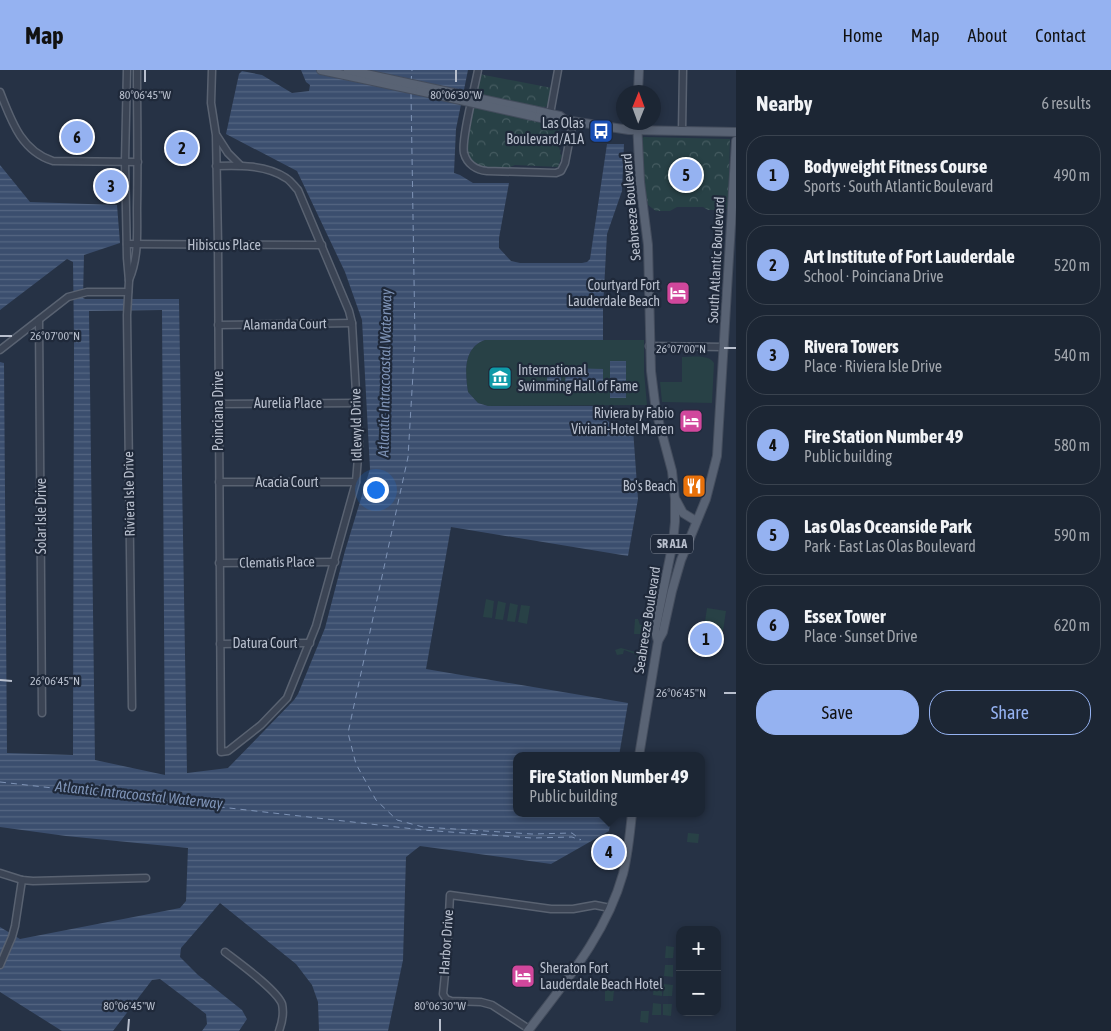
<!DOCTYPE html>
<meta charset="utf-8">
<style>
:root{--surface:#1c2634;--page:#293240;--text:#f1f3f6;--muted:#a0a5ac;--line:#3a434f;--accent:#95b2f1}
body{margin:0;font-family:"Asap Condensed",sans-serif;background:var(--page);color:var(--text)}
.controls{position:absolute;right:15px;bottom:15px;display:grid;overflow:hidden;border-radius:10px;box-shadow:0 2px 8px #0003}
.controls button{width:45px;height:45px;display:grid;place-items:center;padding:0;border:0;border-bottom:1px solid var(--line);background:var(--surface);color:var(--text);font:25px sans-serif}
.compass{position:absolute;left:616px;top:15px;width:45px;height:45px;border-radius:50%;background:var(--surface);box-shadow:0 2px 8px #0003;rotate:1deg}
.you{position:absolute;left:375px;top:419px;width:18px;height:18px;margin:-12px;border:4px solid #fff;border-radius:50%;background:#1a73e8;box-shadow:0 0 0 8px #1a73e833}
.badge{display:grid;place-items:center;width:32px;height:32px;border-radius:50%;background:var(--accent);color:#111;font-size:16px;font-weight:700}
.pin{position:absolute;translate:-50% -50%;border:2px solid #fff;box-shadow:0 1px 5px #0006}
.popup{position:absolute;left:513px;top:682px;width:192px;height:65px;box-sizing:border-box;display:grid;place-content:center;border-radius:10px;background:var(--surface);filter:drop-shadow(0 1px 4px #0005);font-size:16px;white-space:nowrap;color:var(--muted)}
.popup b{font-size:19px;color:var(--text)}
.popup::after{content:'';position:absolute;left:50%;top:100%;margin-left:-10px;border:10px solid transparent;border-top-color:var(--surface)}
.list{margin:0;padding:0;list-style:none}
h2{display:flex;justify-content:space-between;align-items:center;height:65px;margin:0;padding:0 20px;font-size:21px}
h2 small{font-size:16px;font-weight:400;color:var(--muted)}
.list li{display:grid;grid-template-columns:32px 1fr auto;gap:15px;align-items:center;box-sizing:border-box;height:80px;margin:0 10px 10px;padding:0 10px;border:1px solid var(--line);border-radius:20px}
.list b{display:block;font-size:19px;white-space:nowrap}
.list p{margin:0;font-size:16px;white-space:nowrap;color:var(--muted)}
.list em{font-size:16px;font-style:normal;color:var(--muted)}
.actions{display:flex;gap:10px;padding:15px 20px}
.actions a{flex:1;padding:11px 0;border:1px solid var(--accent);border-radius:20px;text-align:center;font-size:18px;color:var(--accent)}
.actions .main{background:var(--accent);color:#111}
.map{position:relative;flex:none;width:736px;height:961px;overflow:hidden}
header{display:flex;align-items:center;gap:30px;box-sizing:border-box;height:70px;padding:0 25px;background:var(--accent);color:#111}
header strong{font-size:24px}
nav{display:flex;gap:28px;margin-inline-start:auto;font-size:18px}
main{display:flex}
aside{flex:1;background:var(--surface)}
.map>svg:first-child{display:block}
</style>
<header>
<strong>Map</strong>
<nav><a>Home</a><a>Map</a><a>About</a><a>Contact</a></nav>
</header>
<main>
<div class="map">
<svg width="736" height="961" viewBox="0 0 736 961">
<defs>
<pattern id="park-crowns" width="20" height="18" patternUnits="userSpaceOnUse" patternTransform="scale(1.25)"><rect width="20" height="18" fill="#284146"/><path d="M2 6a3 3 0 1 1 6 0M12 15a3 3 0 1 1 6 0" fill="none" stroke="#455b60"/></pattern>
<pattern id="water-rules" width="6" height="5" patternUnits="userSpaceOnUse" patternTransform="scale(1.25)"><rect width="6" height="5" fill="#3b4e6e"/><path d="M0 2.5h6" fill="none" stroke="#556682"/></pattern>
</defs>
<rect width="100%" height="100%" fill="#263245"/>
<g fill="#284146">
<path d="M485,270h159v31l3,34 -159,1 -10,-3 -10,-11c-3,-20 -5,-44 17,-52z"/>
<path d="M682,287c10,0 27,-3 32,6l-2,40 -50,-1 -2,-20h22z"/>
<path d="M486,529l8,2 -2,17 -9,-1z"/>
<path d="M498,531l8,2 -3,17 -8,-1z"/>
<path d="M510,533l8,2 -3,17 -8,-1z"/>
<path d="M521,535l9,1 -3,18 -9,-2z"/>
<path d="M707,538l19,3 -3,20 -19,-3z"/>
<path d="M635,549h3l2,6h5v3l2,1 -4,5h-9z"/>
<path d="M621,578l18,5 4,6 -1,12v-5l-3,-2 -4,-10 -11,-4 -1,4 -6,1 -2,-5z"/>
<path d="M666,876l8,1 -1,11h-8z"/>
<path d="M665,895h8v12l-9,-1z"/>
<path d="M654,914h8v12l-9,-1z"/>
<path d="M664,914l9,1 -1,11h-9z"/>
<path d="M605,919l9,1 -1,11h-8z"/>
<path d="M653,933l8,1v11h-9z"/>
<path d="M663,934h9l-1,12 -8,-1z"/>
<path d="M641,941h8l-1,12 -8,-1z"/>
</g>
<g fill="url(#park-crowns)">
<path d="M479,4l73,14 -3,14 -3,5h-7l-38,-8 -3,13 36,8 11,5 14,4 -1,5 5,5 -4,10 2,1 -1,4 2,1 -4,12 -43,-2 -5,2 -1,2c-21,0 -41,3 -42,-24z"/>
<path d="M644,67l86,2 -2,69 -4,2h-16l-5,-3h-26l-7,4h-14l-8,-6 -2,-10 -5,-48v-8z"/>
<path d="M688,763l11,1 -1,9 -11,-1z"/>
</g>
<g fill="url(#water-rules)" fill-rule="evenodd">
<path d="M301,0h167l-12,59 -2,44 6,2 13,8h36l-10,55v10l12,13 9,2h62l5,-1 3,-3 17,-115h17l-2,47 -15,43 -4,74v32h-118c-22,8 -20,32 -17,52l10,11 10,3h108l1,4h5l-1,6 18,13h14l5,70 -10,57 -177,-29 -25,142 202,34 -9,53h-103v57h96l-3,18 -58,33 -131,-18 -14,11 -3,103 -15,71h-69l-1,-29 -6,-17 -16,-21 -76,-61 -39,45 -1,9 18,18 44,35 5,9 -8,12h-37l5,-7 -1,-10 -46,-35 -8,1 -39,51h-51l-62,-39v-65l20,12 160,-31 6,-7 2,-53 -122,-12 -66,-9v-465l4,1 3,390 66,2 1,-414 -1,-79 -6,-3 -67,51v-145l30,37 87,3 3,38 -36,12 -1,43 2,1h94l8,474 41,-5 66,-68 4,-6 27,-66 20,-77 25,-82 -8,-149 -17,-48 -48,-101 -71,-37 13,-60 3,-3 20,4 30,18 17,-2 1,-6 -4,-3zM162,240l3,465 -70,-15 -6,-449z"/>
<rect x="610" y="291" width="16" height="37"/>
<path d="M566,298l37,1v17h-38z"/>
<rect x="547" y="299" width="14" height="17"/>
</g>
<g fill="none" stroke-linecap="round" stroke-linejoin="round">
<g stroke="#7e93b6" stroke-width="1" stroke-dasharray="6 5" stroke-linecap="butt">
<path d="M411,12l1,-12"/>
<path d="M411,23l4,247 -7,117 -60,276 8,31 20,36 21,20 26,7 109,7 40,-1 9,7"/>
<path d="M0,712l423,48 109,8 40,-1 8,3"/>
</g>
<g stroke="#596271" stroke-width="9">
<g id="minor">
<path d="M127,0l-2,92 2,96 2,23 -2,34 5,392"/>
<path d="M212,0l-1,33 5,32 2,110 3,507 7,-1 33,-26 26,-27 29,-72 40,-144 3,-37 -7,-122 -3,-12 -51,-121c-4,-4 -7,-9 -12,-12 -19,-13 -47,-13 -70,-12"/>
<path d="M478,0c-3,17 -17,69 -14,83 3,11 12,17 23,18l69,2 5,-2 4,-8 8,-41"/>
<path d="M0,22c11,28 21,59 53,69l85,1"/>
<path d="M550,44l8,-44"/>
<path d="M682,61l1,-61"/>
<path d="M217,66l11,17 12,12"/>
<path d="M127,174l195,1"/>
<path d="M129,210c10,-23 8,-48 8,-72 1,-46 0,-92 0,-138"/>
<path d="M39,250l3,393"/>
<path d="M218,255l134,-2"/>
<path d="M649,276l75,1"/>
<path d="M0,280l68,-53 19,-5h41"/>
<path d="M218,334l139,-1"/>
<path d="M219,412h137"/>
<path d="M219,493l116,-1"/>
<path d="M220,574l90,-1"/>
<path d="M0,803l22,7 11,1 113,-3"/>
<path d="M225,882c13,10 52,38 57,52 2,9 0,19 -3,27"/>
<path d="M0,895l12,-28 3,-11 7,-46"/>
<path d="M529,959l-37,-24 -11,-3 -30,-1 -5,-2 -3,-5 4,-40 3,-59 101,14h22l22,-4 15,3"/>
</g>
</g>
<g stroke="#444d5d" stroke-width="10">
<g id="major">
<path d="M321,0l99,21"/>
<path d="M348,0l73,16"/>
<path d="M638,22l1,-22"/>
<path d="M533,40l27,6 5,4"/>
<path d="M532,46l26,6 7,-2 64,10 107,2"/>
<path d="M637,52l3,60 8,63 3,126 5,40 16,60 3,28v23l-2,20 -18,89 3,10 -19,115"/>
<path d="M676,430l7,13 13,8"/>
<path d="M658,571l5,-9 9,-41 9,-31 25,-61 11,-43 19,-315"/>
<path d="M528,961c37,-49 78,-96 95,-157 5,-20 7,-40 9,-61"/>
</g>
</g>
<use href="#minor" stroke="#3b4454" stroke-width="6"/>
<use href="#major" stroke="#596374" stroke-width="8"/>
<g stroke="#444d5d" stroke-width="10" stroke-linecap="butt">
<g id="major-bridge">
<path d="M421,16l112,24"/>
<path d="M420,21l112,25"/>
</g>
</g>
<use href="#major-bridge" stroke="#596374" stroke-width="8"/>
</g>
<path fill="none" stroke="#b8bfcd" stroke-width="2" d="M145,12v-12M456,12v-12M0,266h12M724,278h12M0,610l12,1M724,623h12M128,961l1,-12M440,961v-12"/>
<defs>
<g id="bus-square" transform="scale(1.25)"><rect x="-9" y="-9" width="18" height="18" rx="4" fill="#1a4fb4" stroke="#1f293a"/><path d="M-5-6H5V4H4V6H2V4H-2V6H-4V4H-5ZM-3.5-4V0h7V-4ZM-3.5 1.2v1.5H-2V1.2ZM2 1.2v1.5H3.5V1.2Z" fill="#fff"/></g>
<g id="hotel-square" transform="scale(1.25)"><rect x="-9" y="-9" width="18" height="18" rx="4" fill="#d1479c" stroke="#1f293a"/><path d="M-6-4.5h1.5V1H6V5H4.5V3h-9V5H-6ZM-4 0a1.8 1.8 0 1 1 3.6 0ZM.5 0V-2.5h3Q6-2.5 6 0Z" fill="#fff"/></g>
<g id="museum-square" transform="scale(1.25)"><rect x="-9" y="-9" width="18" height="18" rx="4" fill="#0f9aa8" stroke="#1f293a"/><path d="M0-6L6-3V-2H-6V-3ZM-5-1h2V3h-2ZM-1-1h2V3h-2ZM3-1h2V3H3ZM-6 4H6V6H-6Z" fill="#fff"/></g>
<g id="restaurant-square" transform="scale(1.25)"><rect x="-9" y="-9" width="18" height="18" rx="4" fill="#e8710a" stroke="#1f293a"/><path d="M-5-6h1v4h1v-4h1v4h1v-4h1v5L-1.5 .5V6h-2V.5L-5-1ZM5-6V6H3V1.5H1.5Q1.5-4 5-6Z" fill="#fff"/></g>
</defs>
<g fill-rule="evenodd">
<use href="#bus-square" x="601" y="61"/>
<use href="#hotel-square" x="678" y="223"/>
<use href="#museum-square" x="500" y="308"/>
<use href="#hotel-square" x="691" y="351"/>
<use href="#restaurant-square" x="694" y="416"/>
<use href="#hotel-square" x="523" y="906"/>
</g>
<g text-anchor="middle" stroke-width="4.5" stroke-linejoin="round" paint-order="stroke">
<rect fill="#1f293a" stroke="#8a92a1" stroke-width="1" x="651" y="464.5" width="42" height="19" rx="4"/>
<g font-size="12" font-weight="bold" fill="#b8bfcd">
<text x="672" y="478">SR A1A</text>
</g>
<g font-size="14" fill="#b8bfcd" stroke="#1f293a" text-anchor="end">
<text x="584" y="58">Las Olas<tspan x="584" dy="16">Boulevard/A1A</tspan></text>
<text x="660" y="220">Courtyard Fort<tspan x="660" dy="16">Lauderdale Beach</tspan></text>
<text x="518" y="305" text-anchor="start">International<tspan x="518" dy="16">Swimming Hall of Fame</tspan></text>
<text x="674" y="348">Riviera by Fabio<tspan x="674" dy="16">Viviani-Hotel Maren</tspan></text>
<text x="676" y="421">Bo's Beach</text>
<text x="540" y="903" text-anchor="start">Sheraton Fort<tspan x="540" dy="16">Lauderdale Beach Hotel</tspan></text>
</g>
<g font-size="14" fill="#b8bfcd" stroke="#1f293a">
<text transform="translate(631 137) rotate(-95)" y="5">Seabreeze Boulevard</text>
<text x="224" y="180">Hibiscus Place</text>
<text transform="translate(716 190) rotate(-87)" y="5">South Atlantic Boulevard</text>
<text transform="translate(285 254) rotate(-1)" y="5">Alamanda Court</text>
<text x="288" y="338">Aurelia Place</text>
<text transform="translate(218 341) rotate(-90)" y="5">Poinciana Drive</text>
<text transform="translate(356 355) rotate(-91)" y="5">Idlewyld Drive</text>
<text x="287" y="417">Acacia Court</text>
<text transform="translate(129 424) rotate(-91)" y="5">Riviera Isle Drive</text>
<text transform="translate(41 446) rotate(-90)" y="5">Solar Isle Drive</text>
<text transform="translate(277 492) rotate(-1)" y="5">Clematis Place</text>
<text transform="translate(647 550) rotate(-81)" y="5">Seabreeze Boulevard</text>
<text x="265" y="578">Datura Court</text>
<text transform="translate(446 872) rotate(-86)" y="5">Harbor Drive</text>
</g>
<g font-size="15" font-style="italic" fill="#7e93b6" stroke="#1f293a">
<text transform="translate(385 303) rotate(-89)" y="5">Atlantic Intracoastal Waterway</text>
<text transform="translate(139 725) rotate(6)" y="5">Atlantic Intracoastal Waterway</text>
</g>
</g>
<g font-size="12" text-anchor="middle" fill="#b8bfcd" stroke="#1f293a" stroke-width="4.5" stroke-linejoin="round" paint-order="stroke">
<text x="145" y="29">80°06'45"W</text>
<text x="456" y="29">80°06'30"W</text>
<text x="55" y="270">26°07'00"N</text>
<text x="681" y="283">26°07'00"N</text>
<text x="55" y="615">26°06'45"N</text>
<text x="681" y="627">26°06'45"N</text>
<text x="129" y="940">80°06'45"W</text>
<text x="440" y="940">80°06'30"W</text>
</g>
</svg>
<div class="controls">
<button>+</button>
<button>−</button>
</div>
<svg class="compass" viewBox="-18 -18 36 36"><path d="M0-13l5 13h-10z" fill="#e53935"/><path d="M0 13l5-13h-10z" fill="#a0a5ac"/></svg>
<div class="you"></div>
<div class="pin badge" style="left:706px;top:569px">1</div>
<div class="pin badge" style="left:182px;top:78px">2</div>
<div class="pin badge" style="left:111px;top:116px">3</div>
<div class="pin badge" style="left:609px;top:782px">4</div>
<div class="popup"><b>Fire Station Number 49</b>Public building</div>
<div class="pin badge" style="left:686px;top:105px">5</div>
<div class="pin badge" style="left:77px;top:67px">6</div>
</div>
<aside>
<h2>Nearby<small>6 results</small></h2>
<ul class="list">
<li><span class="badge">1</span><div><b>Bodyweight Fitness Course</b><p>Sports · South Atlantic Boulevard</p></div><em>490 m</em></li>
<li><span class="badge">2</span><div><b>Art Institute of Fort Lauderdale</b><p>School · Poinciana Drive</p></div><em>520 m</em></li>
<li><span class="badge">3</span><div><b>Rivera Towers</b><p>Place · Riviera Isle Drive</p></div><em>540 m</em></li>
<li><span class="badge">4</span><div><b>Fire Station Number 49</b><p>Public building</p></div><em>580 m</em></li>
<li><span class="badge">5</span><div><b>Las Olas Oceanside Park</b><p>Park · East Las Olas Boulevard</p></div><em>590 m</em></li>
<li><span class="badge">6</span><div><b>Essex Tower</b><p>Place · Sunset Drive</p></div><em>620 m</em></li>
</ul>
<div class="actions"><a class="main">Save</a><a>Share</a></div>
</aside>
</main>
